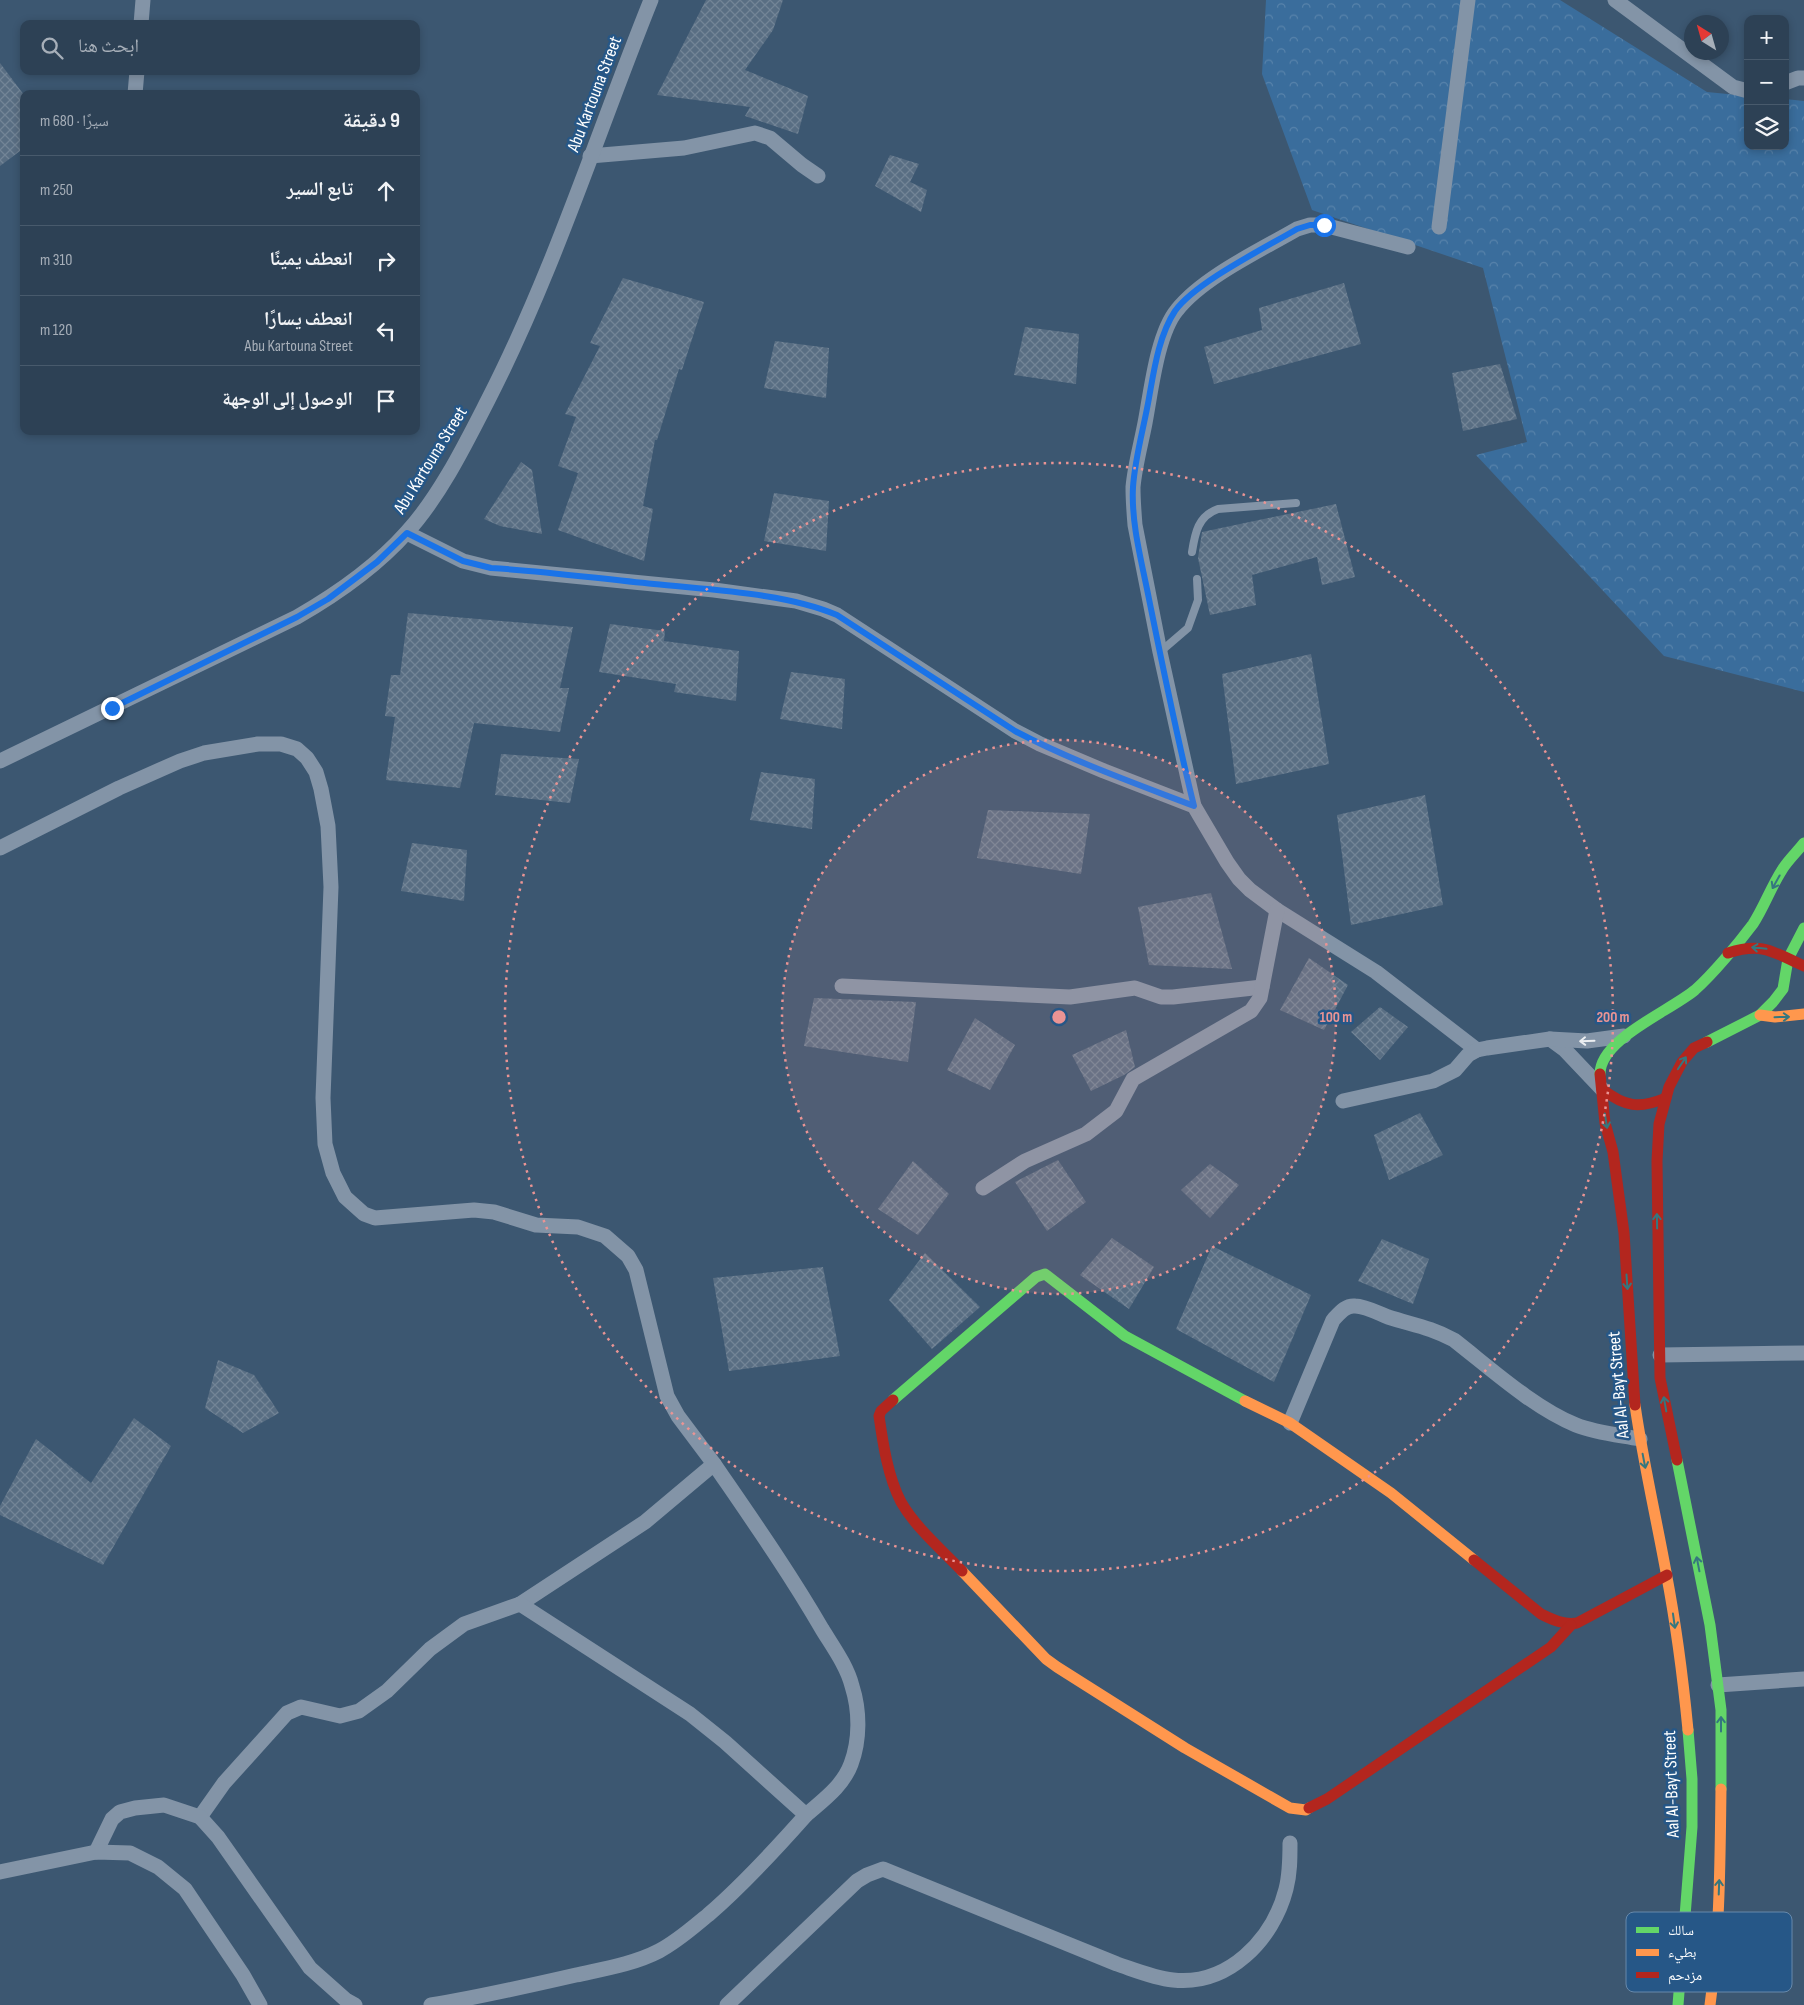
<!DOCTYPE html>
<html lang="ar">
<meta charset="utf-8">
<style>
:root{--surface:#2d4155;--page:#394c5f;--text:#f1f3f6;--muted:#a7afb9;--line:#485a6c}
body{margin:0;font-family:"Sofia Sans Condensed","Noto Naskh Arabic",sans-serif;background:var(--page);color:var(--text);direction:rtl}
.controls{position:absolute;right:15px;top:15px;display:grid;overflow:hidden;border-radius:10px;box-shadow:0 2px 8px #0003}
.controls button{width:45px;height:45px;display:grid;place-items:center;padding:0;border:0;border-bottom:1px solid var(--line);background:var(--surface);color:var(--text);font:25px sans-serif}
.compass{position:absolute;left:1684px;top:15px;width:45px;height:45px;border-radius:50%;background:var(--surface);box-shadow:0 2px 8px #0003;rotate:323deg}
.stop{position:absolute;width:15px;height:15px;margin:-11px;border:4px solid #1a73e8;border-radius:50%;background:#fff}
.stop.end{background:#1a73e8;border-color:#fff;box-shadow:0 1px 5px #0008}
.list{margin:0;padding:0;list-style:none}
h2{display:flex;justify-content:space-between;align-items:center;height:65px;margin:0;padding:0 20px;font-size:21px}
h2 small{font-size:16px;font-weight:400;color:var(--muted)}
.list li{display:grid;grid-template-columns:32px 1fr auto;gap:15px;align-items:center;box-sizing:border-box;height:70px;padding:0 20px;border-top:1px solid var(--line)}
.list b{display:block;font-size:19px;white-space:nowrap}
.list p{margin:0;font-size:16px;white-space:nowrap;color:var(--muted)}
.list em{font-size:16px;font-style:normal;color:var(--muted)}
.icon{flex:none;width:28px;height:28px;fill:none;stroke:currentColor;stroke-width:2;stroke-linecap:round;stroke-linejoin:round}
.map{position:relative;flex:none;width:1804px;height:2005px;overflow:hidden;direction:ltr}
.search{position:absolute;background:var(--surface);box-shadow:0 2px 8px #0003;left:20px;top:20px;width:400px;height:55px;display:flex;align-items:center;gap:12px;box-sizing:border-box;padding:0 18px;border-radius:10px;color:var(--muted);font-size:19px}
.panel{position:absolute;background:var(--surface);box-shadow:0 2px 8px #0003;left:20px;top:90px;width:400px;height:345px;border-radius:10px;direction:rtl}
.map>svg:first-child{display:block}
</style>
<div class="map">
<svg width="1804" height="2005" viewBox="0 0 1804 2005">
<defs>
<pattern id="forest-crowns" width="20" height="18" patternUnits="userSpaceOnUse" patternTransform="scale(1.25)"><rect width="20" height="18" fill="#3a6d9c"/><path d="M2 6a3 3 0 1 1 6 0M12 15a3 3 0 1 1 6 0" fill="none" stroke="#5883ab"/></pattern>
<pattern id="building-cross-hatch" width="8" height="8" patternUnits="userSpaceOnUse" patternTransform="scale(1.25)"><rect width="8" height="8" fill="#596e83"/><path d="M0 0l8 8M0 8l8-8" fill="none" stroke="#728496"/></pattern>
</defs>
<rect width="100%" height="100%" fill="#3c5771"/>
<path fill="url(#forest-crowns)" d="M1266,0h294l147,92 41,4v50h37v-47l19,2v591l-140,-36 -188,-201 51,-13 -44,-174 -171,-58 -50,-136z"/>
<g fill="url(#building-cross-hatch)">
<path d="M706,0h77l-10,30 -28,40 63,26 -10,38 -53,-18 5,-9 -93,-12z"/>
<path d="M0,63l24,32v53l-24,18z"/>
<path d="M890,155l29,9 -9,18 17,8 -6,22 -46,-26z"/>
<path d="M623,278l81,24 -22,68 -3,-1 -22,71h-2l-12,66 10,3 -9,52 -86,-31 20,-57 -20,-7 18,-49 -11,-3 35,-68 -10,-3z"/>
<path d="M1344,283l17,61 -147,40 -10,-37 58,-17 -3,-22z"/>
<path d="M1025,327l54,7 -3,50 -62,-9z"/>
<path d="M775,341l54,7 -3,50 -62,-10z"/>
<path d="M1500,364l17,55 -54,12 -11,-58z"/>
<path d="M521,462l11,8 10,64 -42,-8 -16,-7z"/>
<path d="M774,493l55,8 -3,50 -62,-10z"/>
<path d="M1336,504l19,73 -33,8 -5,-28 -65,18 4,30 -46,10 -12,-57 4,-26z"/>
<path d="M408,613l165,14 -13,61h9l-9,44 -86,-9 -14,65 -74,-8 9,-63 -10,-1 6,-41h9z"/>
<path d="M610,624l55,7 -1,10 75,10 -3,50 -62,-9 2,-8 -77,-12z"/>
<path d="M1311,654l18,110 -93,20 -14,-110z"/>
<path d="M791,672l54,7 -3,50 -62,-10z"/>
<path d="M501,754l78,5 -9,44 -75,-8z"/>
<path d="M761,772l54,7 -3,50 -62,-9z"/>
<path d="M1425,795l18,110 -92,20 -14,-110z"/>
<path d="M988,810l102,4 -9,60 -104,-16z"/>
<path d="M412,843l55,7 -3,51 -63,-10z"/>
<path d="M1211,893l21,76 -83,-4 -11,-58z"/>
<path d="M1309,958l39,27 -24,45 -44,-20z"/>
<path d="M814,998l102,4 -8,60 -104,-16z"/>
<path d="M1380,1007l28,20 -28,33 -29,-28z"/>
<path d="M975,1018l40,27 -25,45 -43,-20z"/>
<path d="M1126,1030l9,37 -11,8 -33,16 -19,-36z"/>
<path d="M1420,1113l23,42 -54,25 -15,-45z"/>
<path d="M1058,1160l28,42 -39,29 -32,-49z"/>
<path d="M913,1161l36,33 -31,41 -40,-26z"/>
<path d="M1210,1164l29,21 -29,33 -29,-28z"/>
<path d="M1112,1238l42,29 -25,42 -49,-34z"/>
<path d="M1382,1239l47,20 -16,45 -55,-23z"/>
<path d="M1212,1246l99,49 -37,87 -98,-53z"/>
<path d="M925,1253l55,54 -48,42 -43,-49z"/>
<path d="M823,1267l17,89 -111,15 -16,-93z"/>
<path d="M218,1360l36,15 25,38 -36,20 -38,-25z"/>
<path d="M134,1418l37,28 -68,119 -103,-50v-9l36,-67 55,44z"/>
</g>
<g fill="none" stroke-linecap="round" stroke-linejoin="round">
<g stroke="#8394a7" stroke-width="8">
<path d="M1192,552c3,-19 6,-36 26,-43l78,-6"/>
<path d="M1160,652l28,-24 10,-28 -1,-21"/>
</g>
<g stroke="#8394a7" stroke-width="15">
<path d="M1615,0l118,87 15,4"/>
<path d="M141,24l2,-24"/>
<path d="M1785,83l13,-5h6"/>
<path d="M135,94l2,-23"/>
<path d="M590,156l94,-8 71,-15 15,5 32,27 16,11"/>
<path d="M1439,227l29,-227"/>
<path d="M407,533l56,28 28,7 223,22 82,11 27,8 14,6 178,116 25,13 64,27 90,35 33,56 12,17 11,11 27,20 99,62 101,78"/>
<path d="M0,761l297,-144c40,-23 79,-50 110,-85 33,-36 59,-89 81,-132 66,-129 109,-266 163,-400"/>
<path d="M1194,806l-34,-154 -25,-127c-1,-12 -2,-25 -2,-38 2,-22 8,-43 12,-64 6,-31 12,-89 32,-113 26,-33 84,-60 120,-81l13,-4h14l84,22"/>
<path d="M0,848l119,-60 61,-27 24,-8 54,-9h23l16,5 10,9 9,14 5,17 7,37 3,61 -8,211 2,46 8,29 12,24 19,17 11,4 99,-8 20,2 42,13 42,2 27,9 23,20 8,14 31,126 11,20 36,48"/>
<path d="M842,986l228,11 65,-9 26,9h12l89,-10"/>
<path d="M1550,1039l15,11 37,39"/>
<path d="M1343,1101l90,-20 22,-11 13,-15 9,-5 10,-2 63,-9 37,2 37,-5"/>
<path d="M983,1188l42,-27 61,-27 30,-23 17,-32 118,-68 9,-13 17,-88"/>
<path d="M1660,1355l144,-2"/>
<path d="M1290,1423l43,-103c6,-6 12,-15 22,-14 10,0 23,7 33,11 25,8 42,10 66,23 36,28 80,68 122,85 20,8 43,10 64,14"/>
<path d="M520,1604l125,-82 69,-58c37,54 75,108 108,165 11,18 25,37 30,57 8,25 8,54 -1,78 -8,22 -28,36 -45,51"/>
<path d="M1718,1685l86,-6"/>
<path d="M200,1817l24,-34 63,-70 14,-6 39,9 19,-5 28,-20 43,-42 34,-25 56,-20 170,110 35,28 81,73c-31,35 -62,69 -98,100 -16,13 -30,26 -49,36 -25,13 -56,18 -83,24 -48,11 -96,22 -145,30"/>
<path d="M96,1852l16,-33 8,-7 15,-4 29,-3 36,12 18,20 92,131 36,32 9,5"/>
<path d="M0,1872l96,-20 34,1 28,14 27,22 58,86 17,30"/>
<path d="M727,2005l130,-124 10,-6 16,-6 234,95c18,6 37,14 56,16 55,6 100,-40 113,-91 4,-15 4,-30 4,-46"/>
</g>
<g stroke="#63d668" stroke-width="11">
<path d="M1707,1042l53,-27 13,-13 10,-13 5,-30 16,-31"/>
<path d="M1600,1074c0,-35 70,-63 95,-84 18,-16 43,-46 58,-66 11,-17 18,-37 29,-54 6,-10 15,-18 22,-27"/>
<path d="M893,1400l143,-123 9,-3 80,62 120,65"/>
<path d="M1677,1460l33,165 11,85v79"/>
<path d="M1678,2005l14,-178v-48l-4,-49"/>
</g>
<g stroke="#ff974d" stroke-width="11">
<path d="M1760,1015l15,2 29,-3"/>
<path d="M1245,1401l45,22 101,70 83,67"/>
<path d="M1635,1405c8,56 21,112 31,167 10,52 17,106 22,158"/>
<path d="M962,1571l84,88 11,8 128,81 105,60 16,2 3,-2"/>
<path d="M1710,2005c10,-72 10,-143 11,-216"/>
</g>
<g stroke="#b3261e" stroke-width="11">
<path d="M1728,953c35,-11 45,-1 76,13"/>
<path d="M1600,1074l5,49 8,29 11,81 11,172"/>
<path d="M1602,1089c23,18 37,20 64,9"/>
<path d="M893,1400l-12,11 -2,5c4,28 9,61 22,86 15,26 40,47 61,69"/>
<path d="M1677,1460l-17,-82 -3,-217 2,-37 10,-37 13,-25 12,-14 13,-6"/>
<path d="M1474,1560l67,54c12,6 23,11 36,9l90,-48"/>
<path d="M1309,1808l18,-9 224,-152 20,-22"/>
</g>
</g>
<defs><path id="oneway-shaft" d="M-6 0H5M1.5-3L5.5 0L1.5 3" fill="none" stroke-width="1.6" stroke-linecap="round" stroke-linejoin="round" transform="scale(1.25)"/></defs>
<g stroke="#35777f">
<use href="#oneway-shaft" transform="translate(1776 882) rotate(119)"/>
<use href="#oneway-shaft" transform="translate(1759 948) rotate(-174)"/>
<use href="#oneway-shaft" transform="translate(1782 1017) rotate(-1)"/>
<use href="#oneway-shaft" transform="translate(1682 1063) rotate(-56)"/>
<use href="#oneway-shaft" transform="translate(1606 1121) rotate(81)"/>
<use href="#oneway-shaft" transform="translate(1657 1221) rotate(-91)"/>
<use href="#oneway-shaft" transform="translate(1627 1282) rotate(86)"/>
<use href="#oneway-shaft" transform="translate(1665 1404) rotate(-100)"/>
<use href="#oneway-shaft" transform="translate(1644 1461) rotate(79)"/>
<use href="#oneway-shaft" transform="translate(1698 1564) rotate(-101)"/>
<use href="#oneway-shaft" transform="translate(1674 1621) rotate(82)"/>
<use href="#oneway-shaft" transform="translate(1721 1724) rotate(-90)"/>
<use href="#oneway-shaft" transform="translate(1719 1887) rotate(-88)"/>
</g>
<use stroke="#eceff2" href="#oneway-shaft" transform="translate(1587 1041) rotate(178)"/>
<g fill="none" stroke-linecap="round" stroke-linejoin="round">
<path stroke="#1a73e8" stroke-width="6" d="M112,708l185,-91 31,-18 49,-37 30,-29 56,28 28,7c54,3 109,11 163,16 57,6 131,9 183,31l178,116c57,30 119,52 179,75 -17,-68 -31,-138 -45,-207 -7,-36 -18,-75 -16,-112 2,-30 11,-60 16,-89 5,-28 10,-63 26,-87 21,-29 90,-63 122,-82l13,-4h14"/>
</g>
<circle cx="1059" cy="1017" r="277" fill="#ea9494" fill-opacity=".12"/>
<g fill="none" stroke="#ea9494" stroke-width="2.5" stroke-dasharray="2.5 5">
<circle cx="1059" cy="1017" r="277"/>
<circle cx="1059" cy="1017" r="554"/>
</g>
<g text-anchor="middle" stroke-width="5" stroke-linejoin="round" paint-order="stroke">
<g font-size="18" fill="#fff" stroke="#265787">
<text transform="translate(594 94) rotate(-69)" y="6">Abu Kartouna Street</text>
<text transform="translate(430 460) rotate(-58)" y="6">Abu Kartouna Street</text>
<text transform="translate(1618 1385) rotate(-95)" y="6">Aal Al-Bayt Street</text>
<text transform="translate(1671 1784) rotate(-92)" y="6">Aal Al-Bayt Street</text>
</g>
</g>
<rect x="1626" y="1912" width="166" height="80" rx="8" fill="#265787" stroke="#6789ab" stroke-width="1"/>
<rect x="1636" y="1927" width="23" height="6" fill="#63d668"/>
<rect x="1636" y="1949" width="23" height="7" fill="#ff974d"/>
<rect x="1636" y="1972" width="23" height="6" fill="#b3261e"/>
<g font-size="14" fill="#fff">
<text x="1668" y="1935">سالك</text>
<text x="1668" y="1957">بطيء</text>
<text x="1668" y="1980">مزدحم</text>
</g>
<circle cx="1059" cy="1017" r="8" fill="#ea9494" stroke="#265787" stroke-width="2.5"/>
<g font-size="15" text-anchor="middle" font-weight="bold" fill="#ea9494" stroke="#265787" stroke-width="5" stroke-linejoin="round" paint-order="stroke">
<text x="1336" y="1022">100 m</text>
<text x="1613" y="1022">200 m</text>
</g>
</svg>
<div class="controls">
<button>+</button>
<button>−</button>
<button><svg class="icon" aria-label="layers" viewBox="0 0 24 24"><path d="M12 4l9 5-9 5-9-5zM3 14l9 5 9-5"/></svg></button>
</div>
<svg class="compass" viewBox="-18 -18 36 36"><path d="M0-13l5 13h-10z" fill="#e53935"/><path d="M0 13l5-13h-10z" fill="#a7afb9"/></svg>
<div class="stop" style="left:1324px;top:225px"></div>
<div class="stop end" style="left:112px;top:708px"></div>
<div class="search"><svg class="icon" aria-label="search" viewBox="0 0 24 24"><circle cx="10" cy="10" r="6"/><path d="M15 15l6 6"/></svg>ابحث هنا</div>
<section class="panel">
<h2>9 دقيقة<small>سيرًا · 680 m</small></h2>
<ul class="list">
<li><svg class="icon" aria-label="ahead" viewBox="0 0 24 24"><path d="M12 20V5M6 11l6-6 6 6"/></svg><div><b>تابع السير</b></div><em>250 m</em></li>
<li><svg class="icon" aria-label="right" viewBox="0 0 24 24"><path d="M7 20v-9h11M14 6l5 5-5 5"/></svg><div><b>انعطف يمينًا</b></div><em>310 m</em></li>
<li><svg class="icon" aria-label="left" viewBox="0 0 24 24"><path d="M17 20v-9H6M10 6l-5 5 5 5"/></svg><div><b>انعطف يسارًا</b><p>Abu Kartouna Street</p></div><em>120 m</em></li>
<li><svg class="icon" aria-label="arrive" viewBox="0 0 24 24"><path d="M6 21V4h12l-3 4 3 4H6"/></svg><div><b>الوصول إلى الوجهة</b></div></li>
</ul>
</section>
</div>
